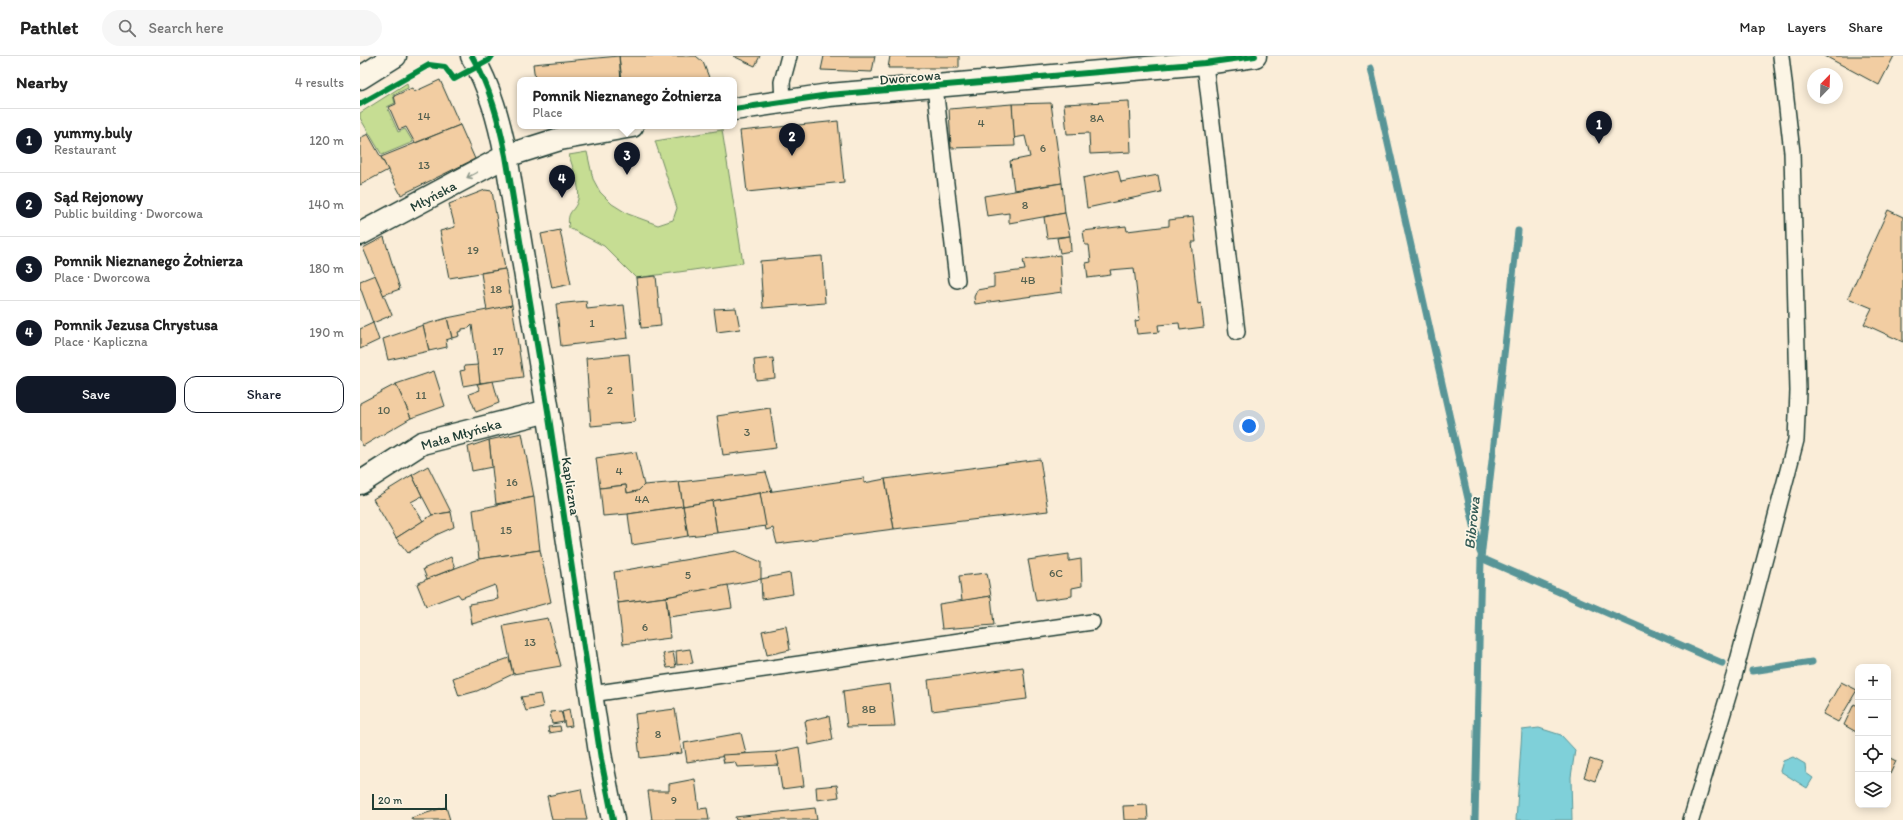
<!DOCTYPE html>
<meta charset="utf-8">
<style>
:root{--surface:#fff;--page:#f6f6f6;--text:#222;--muted:#767676;--line:#e0e0e0;--accent:#111827}
body{margin:0;font-family:Itim,sans-serif;background:var(--page);color:var(--text)}
.controls{position:absolute;right:12px;bottom:12px;display:grid;overflow:hidden;border-radius:8px;box-shadow:0 2px 10px #0003}
.controls button{width:36px;height:36px;display:grid;place-items:center;padding:0;border:0;border-bottom:1px solid var(--line);background:var(--surface);color:var(--text);font:20px sans-serif}
.compass{position:absolute;left:1447px;top:12px;width:36px;height:36px;border-radius:50%;background:var(--surface);box-shadow:0 2px 10px #0003;rotate:23deg}
.scale{position:absolute;left:12px;bottom:10px;width:75px;box-sizing:border-box;padding-left:4px;border:2px solid #1f3d34;border-top:0;font-size:11px;line-height:14px;white-space:nowrap;color:#1f3d34;-webkit-text-stroke:3px #fcf5e5;paint-order:stroke}
.you{position:absolute;left:889px;top:370px;width:14px;height:14px;margin:-10px;border:3px solid #fff;border-radius:50%;background:#1a73e8;box-shadow:0 0 0 6px #1a73e833}
.badge{display:grid;place-items:center;width:26px;height:26px;border-radius:50%;background:var(--accent);color:#fff;font-size:13px;font-weight:700}
.pin{position:absolute;translate:-50% -33px;filter:drop-shadow(0 1px 2px #0008)}
.pin::after{content:'';position:absolute;top:21px;width:14px;height:12px;background:inherit;clip-path:polygon(0 0,100% 0,50% 100%)}
.popup{position:absolute;left:157px;top:21px;width:220px;height:52px;box-sizing:border-box;display:grid;place-content:center;border-radius:8px;background:var(--surface);filter:drop-shadow(0 1px 3px #0005);font-size:13px;white-space:nowrap;color:var(--muted)}
.popup b{font-size:15px;color:var(--text)}
.popup::after{content:'';position:absolute;left:50%;top:100%;margin-left:-8px;border:8px solid transparent;border-top-color:var(--surface)}
.list{margin:0;padding:0;list-style:none}
h2{display:flex;justify-content:space-between;align-items:center;height:52px;margin:0;padding:0 16px;font-size:17px}
h2 small{font-size:13px;font-weight:400;color:var(--muted)}
.list li{display:grid;grid-template-columns:26px 1fr auto;gap:12px;align-items:center;box-sizing:border-box;height:64px;padding:0 16px;border-top:1px solid var(--line)}
.list b{display:block;font-size:15px;white-space:nowrap}
.list p{margin:0;font-size:13px;white-space:nowrap;color:var(--muted)}
.list em{font-size:13px;font-style:normal;color:var(--muted)}
.actions{display:flex;gap:8px;padding:12px 16px}
.actions a{flex:1;padding:9px 0;border:1px solid var(--accent);border-radius:12px;text-align:center;font-size:14px;color:var(--accent)}
.actions .main{background:var(--accent);color:#fff}
.icon{flex:none;width:22px;height:22px;fill:none;stroke:currentColor;stroke-width:2;stroke-linecap:round;stroke-linejoin:round}
.map{position:relative;flex:none;width:1543px;height:764px;overflow:hidden}
header{display:flex;align-items:center;gap:24px;box-sizing:border-box;height:56px;padding:0 20px;background:var(--surface);border-bottom:1px solid var(--line)}
header strong{font-size:19px}
nav{display:flex;gap:22px;margin-inline-start:auto;font-size:14px}
.search{width:280px;height:36px;background:var(--page);display:flex;align-items:center;gap:10px;box-sizing:border-box;padding:0 14px;border-radius:22px;color:var(--muted);font-size:15px}
main{display:flex}
aside{flex:1;background:var(--surface)}
.map>svg:first-child{display:block}
</style>
<header>
<strong>Pathlet</strong>
<div class="search"><svg class="icon" aria-label="search" viewBox="0 0 24 24"><circle cx="10" cy="10" r="6"/><path d="M15 15l6 6"/></svg>Search here</div>
<nav><a>Map</a><a>Layers</a><a>Share</a></nav>
</header>
<main>
<aside>
<h2>Nearby<small>4 results</small></h2>
<ul class="list">
<li><span class="badge">1</span><div><b>yummy.buly</b><p>Restaurant</p></div><em>120 m</em></li>
<li><span class="badge">2</span><div><b>Sąd Rejonowy</b><p>Public building · Dworcowa</p></div><em>140 m</em></li>
<li><span class="badge">3</span><div><b>Pomnik Nieznanego Żołnierza</b><p>Place · Dworcowa</p></div><em>180 m</em></li>
<li><span class="badge">4</span><div><b>Pomnik Jezusa Chrystusa</b><p>Place · Kapliczna</p></div><em>190 m</em></li>
</ul>
<div class="actions"><a class="main">Save</a><a>Share</a></div>
</aside>
<div class="map">
<svg width="1543" height="764" viewBox="0 0 1543 764">
<rect width="100%" height="100%" fill="#faedd8"/>
<filter id="ink" filterUnits="userSpaceOnUse"><feTurbulence type="fractalNoise" baseFrequency=".025" numOctaves="2"/><feDisplacementMap in="SourceGraphic" scale="8" xChannelSelector="R" yChannelSelector="G"/><feConvolveMatrix kernelMatrix="1 2 1 2 8 2 1 2 1" color-interpolation-filters="sRGB"/></filter>
<g filter="url(#ink)">
<g fill="#c6dd93" stroke="#728d64">
<path d="M47,27l1,5 -15,7 2,8 -8,4 11,25 7,-3 8,13 -31,13 -22,-37v-5z"/>
<path d="M362,74l21,133 -107,15 -32,-32 -35,-18c-3,-19 6,-15 9,-29 3,-11 -6,-33 -9,-44l18,-3 6,27 7,13 12,12 16,10 30,11 15,-5 4,-12 -22,-67z"/>
</g>
<g fill="#7fd0d9" stroke="#599597">
<path d="M1179,672l22,7 14,15 -4,27 1,43h-56l6,-90z"/>
<path d="M1433,701l12,7 1,9 7,5 -6,10 -27,-17 3,-10z"/>
</g>
<g fill="none" stroke-linecap="round" stroke-linejoin="round">
<g stroke="#599597" stroke-width="7">
<path d="M1011,12l109,484"/>
<path d="M1121,502l241,105"/>
<path d="M1392,615l60,-9"/>
<path d="M1115,764l6,-262 37,-327"/>
</g>
</g>
<g fill="#f2cda2" stroke="#1f3d34">
<path d="M259,0h77l7,6 7,18h-88z"/>
<path d="M259,0l2,24h-86l-2,-16z"/>
<path d="M373,0h27l-5,10z"/>
<path d="M464,0h51l-3,16 -51,-2z"/>
<path d="M530,0h69v12h-71z"/>
<path d="M1465,0h69l-15,29z"/>
<path d="M80,24l20,45 -45,18 -9,-16 -7,3 -10,-23 7,-3 -2,-8 18,-8 2,4z"/>
<path d="M769,45l2,51 -41,2 -1,-21 -22,1 -3,-30z"/>
<path d="M691,47l11,80 -48,7 -4,-29 20,-4 -5,-21 -11,2 -2,-34z"/>
<path d="M652,48l3,42 -64,2 -2,-39z"/>
<path d="M478,65l6,61 -97,10 -7,-61z"/>
<path d="M100,69l15,34 -74,36 -20,-38z"/>
<path d="M8,78l20,36 -28,15v-47z"/>
<path d="M758,114l3,12 37,-7 3,17 -74,16 -4,-30z"/>
<path d="M702,127l3,30 -56,10v-10l-22,3 -3,-20z"/>
<path d="M125,134l7,1 13,78 -56,9 -9,-47 15,-4 -6,-23z"/>
<path d="M1528,154l15,7v125l-39,-18 8,-16 -24,-10z"/>
<path d="M705,157l5,23 -23,2 -3,-21z"/>
<path d="M833,161l3,25h-5l7,62 3,-1 3,24 -24,3 -1,-7 -21,2 1,7 -22,2 -2,-13 5,-1 -6,-52 -24,2 1,5 -23,3 -2,-15 5,-1 -2,-17h-4l-2,-14 43,-5 1,5 42,-5v-6z"/>
<path d="M200,174l11,54 -19,4 -11,-54z"/>
<path d="M710,180l1,15 -11,2 -3,-15z"/>
<path d="M24,181l16,52 -17,6 -20,-47z"/>
<path d="M700,199l2,37 -87,12 -1,-7 3,-7 17,-3v-13l31,-4 -2,-10z"/>
<path d="M462,200l3,47 -62,5 -3,-47z"/>
<path d="M145,213l7,36 -25,6 -6,-38z"/>
<path d="M15,219l17,40 -19,8 -13,-36v-6z"/>
<path d="M296,220l5,50 -20,2 -5,-50z"/>
<path d="M226,245l1,8 37,-4 4,33 -67,8 -5,-42z"/>
<path d="M152,249l11,72 -43,6 -8,-58 -3,3 -7,1v2l-4,1 1,4 -7,2 -5,-20z"/>
<path d="M376,252l4,21 -23,3 -3,-23z"/>
<path d="M87,262l5,20 -6,2 1,7 -18,4 -6,-26z"/>
<path d="M13,267l6,17 -19,9v-20z"/>
<path d="M63,269l6,26 -41,9 -5,-21z"/>
<path d="M269,298l6,68 -44,4 -5,-68z"/>
<path d="M413,302l2,20 -19,2 -2,-20z"/>
<path d="M118,309l2,18 -17,3 -3,-15 5,-1 -1,-4z"/>
<path d="M74,315l11,35 -34,12 -15,-34z"/>
<path d="M133,325l6,22 -23,9 -7,-18 11,-4 -3,-6z"/>
<path d="M36,328l15,34 -48,28 -3,-6v-37z"/>
<path d="M410,352l6,40 -53,7 -6,-39z"/>
<path d="M162,377l12,64 -38,7 -7,-64z"/>
<path d="M129,384l3,27 -20,4 -4,-24z"/>
<path d="M276,396l8,33 -6,6 -11,2 -1,-8 -26,3 -4,-30z"/>
<path d="M680,403l8,52 -154,18 -9,-50z"/>
<path d="M68,410l23,46 -19,3 -10,-19 -10,-21z"/>
<path d="M406,416l6,19 -89,15 -4,-24z"/>
<path d="M52,419l10,21 -11,6 12,19 -27,17 -23,-39z"/>
<path d="M504,422v5l21,-4 9,50 -117,15 -4,-16 -7,2 -6,-37z"/>
<path d="M319,426l4,24 -55,8 -25,2 -3,-28 26,-3 1,8 11,-2 6,-6z"/>
<path d="M400,437l6,33 -49,7 -5,-32z"/>
<path d="M174,441l6,53 -61,9 -6,-49z"/>
<path d="M352,445l5,32 -29,3 -5,-30z"/>
<path d="M323,450l5,30 -56,9 -4,-31z"/>
<path d="M91,456l3,15 -18,8 -28,18 -12,-15 36,-23z"/>
<path d="M180,494l11,52 -79,22 -3,-20 29,-5 -3,-14 -34,13 -3,-4 -32,12 -9,-22 10,-5 52,-20z"/>
<path d="M376,495l25,11v17l-95,18 -48,6 -4,-31z"/>
<path d="M709,498v7l12,-2 1,27 -10,2v8l-36,5 -8,-41z"/>
<path d="M91,501l4,11 -28,11 -4,-10z"/>
<path d="M430,517l3,21 -31,5 -1,-20z"/>
<path d="M627,517l4,23 -29,5 -3,-25z"/>
<path d="M368,529l4,23 -63,9 -3,-20z"/>
<path d="M631,540l3,29 -52,4 -3,-25z"/>
<path d="M306,541l4,41 -47,6 -5,-41z"/>
<path d="M188,562l13,48 -48,8 -10,-48z"/>
<path d="M426,570l4,24 -23,5 -5,-24z"/>
<path d="M330,593l3,14 -16,2 -1,-14z"/>
<path d="M313,596l3,15 -9,1 -4,-14z"/>
<path d="M149,602l4,16 -36,17 -18,5 -6,-18z"/>
<path d="M663,611l4,32 -95,12 -4,-31z"/>
<path d="M1481,626l16,8 -19,32 -15,-8z"/>
<path d="M530,628l5,42 -48,1 -4,-36z"/>
<path d="M180,638l3,13 -17,4 -5,-14z"/>
<path d="M1494,648l4,2v27l-14,-8z"/>
<path d="M209,653l3,17 -7,1 -3,-16z"/>
<path d="M315,653l7,44 -42,5 -5,-44z"/>
<path d="M201,655l3,11 -12,2 -2,-12z"/>
<path d="M469,660l4,24 -24,5 -4,-24z"/>
<path d="M200,670l1,5 -12,2 -1,-6z"/>
<path d="M381,677l5,20 -59,9 -3,-19z"/>
<path d="M439,691l5,39 -22,3 -6,-37z"/>
<path d="M416,696l3,13 -42,2 -2,-5 -11,1 -2,-8z"/>
<path d="M1528,701l8,4 -6,13 -2,-1z"/>
<path d="M1230,703l12,4 -7,18 -11,-4z"/>
<path d="M335,723l4,30 8,-1 2,12h-57l-4,-29h21v-7z"/>
<path d="M477,729l2,12 -22,3 -1,-13z"/>
<path d="M221,733l6,31h-35l-5,-24z"/>
<path d="M787,749l1,15h-24l-1,-14z"/>
<path d="M86,751l4,13h-38l-1,-2z"/>
<path d="M455,752l2,12h-81l-1,-3z"/>
</g>
<g fill="none" stroke-linecap="round" stroke-linejoin="round">
<g stroke="#1f3d34" stroke-width="18">
<g id="service">
<path d="M844,0l33,276"/>
<path d="M575,31l22,193"/>
<path d="M423,45l-1,-19 7,-26"/>
<path d="M231,638l501,-72"/>
<path d="M1331,764l43,-144 62,-236 2,-49 -6,-239 -11,-96"/>
</g>
</g>
<g stroke="#1f3d34" stroke-width="25">
<g id="minor">
<path d="M0,178l146,-78"/>
<path d="M0,427l62,-40 126,-32"/>
</g>
</g>
<g stroke="#1f3d34" stroke-width="25">
<g id="tertiary">
<path d="M112,0c18,31 27,65 34,100l42,255 53,348 12,61"/>
<path d="M374,53l95,-14 376,-32 50,-7"/>
<path d="M146,100l54,-17 72,-13"/>
</g>
</g>
<g stroke="#1f3d34" stroke-width="25">
<path id="secondary" d="M0,22l35,-22"/>
</g>
<use href="#service" stroke="#fcf5e5" stroke-width="15"/>
<use href="#minor" stroke="#fcf5e5" stroke-width="22"/>
<use href="#tertiary" stroke="#fcf5e5" stroke-width="22"/>
<use href="#secondary" stroke="#fcf5e5" stroke-width="22"/>
<g stroke="#fcf5e5" stroke-width="8">
<g id="cycleway">
<path d="M112,0c18,31 27,65 34,100l42,255 53,348 12,61"/>
<path d="M0,48l69,-39 16,2 9,12 35,-19 3,-4"/>
<path d="M374,53l95,-14 376,-32 50,-7"/>
</g>
</g>
<use href="#cycleway" stroke="#00873e" stroke-width="6"/>
</g>
<defs><path id="oneway-shaft" d="M-6 0H5M1.5-3L5.5 0L1.5 3" fill="none" stroke-width="1.6" stroke-linecap="round" stroke-linejoin="round"/></defs>
<use stroke="#8e998c" href="#oneway-shaft" transform="translate(112 119) rotate(152)"/>
</g>
<g text-anchor="middle" stroke-width="3.5" stroke-linejoin="round" paint-order="stroke">
<g font-size="12" fill="#546150">
<text x="64" y="64">14</text>
<text x="737" y="66">8A</text>
<text x="621" y="71">4</text>
<text x="683" y="96">6</text>
<text x="64" y="113">13</text>
<text x="665" y="153">8</text>
<text x="113" y="198">19</text>
<text x="668" y="228">4B</text>
<text x="136" y="237">18</text>
<text x="232" y="271">1</text>
<text x="138" y="299">17</text>
<text x="250" y="338">2</text>
<text x="61" y="343">11</text>
<text x="24" y="358">10</text>
<text x="387" y="380">3</text>
<text x="259" y="419">4</text>
<text x="152" y="430">16</text>
<text x="282" y="447">4A</text>
<text x="146" y="478">15</text>
<text x="696" y="521">6C</text>
<text x="328" y="523">5</text>
<text x="285" y="575">6</text>
<text x="170" y="590">13</text>
<text x="509" y="657">8B</text>
<text x="298" y="682">8</text>
<text x="314" y="748">9</text>
</g>
<g font-size="14" fill="#1f3d34" stroke="#fcf5e5">
<text transform="translate(550 21) rotate(-5)" y="5">Dworcowa</text>
<text transform="translate(73 140) rotate(-28)" y="5">Młyńska</text>
<text transform="translate(101 378) rotate(-16)" y="5">Mała Młyńska</text>
<text transform="translate(211 430) rotate(81)" y="5">Kapliczna</text>
</g>
<g font-size="15" font-style="italic" fill="#325a55" stroke="#fcf5e5">
<text transform="translate(1112 467) rotate(-84)" y="5">Bibrowa</text>
</g>
</g>
</svg>
<div class="controls">
<button>+</button>
<button>−</button>
<button><svg class="icon" aria-label="locate" viewBox="0 0 24 24"><circle cx="12" cy="12" r="6"/><path d="M12 2v4M12 18v4M2 12h4M18 12h4"/></svg></button>
<button><svg class="icon" aria-label="layers" viewBox="0 0 24 24"><path d="M12 4l9 5-9 5-9-5zM3 14l9 5 9-5"/></svg></button>
</div>
<svg class="compass" viewBox="-18 -18 36 36"><path d="M0-13l5 13h-10z" fill="#e53935"/><path d="M0 13l5-13h-10z" fill="#767676"/></svg>
<div class="scale">20 m</div>
<div class="you"></div>
<div class="pin badge" style="left:1239px;top:88px">1</div>
<div class="pin badge" style="left:432px;top:100px">2</div>
<div class="pin badge" style="left:267px;top:119px">3</div>
<div class="popup"><b>Pomnik Nieznanego Żołnierza</b>Place</div>
<div class="pin badge" style="left:202px;top:142px">4</div>
</div>
</main>
